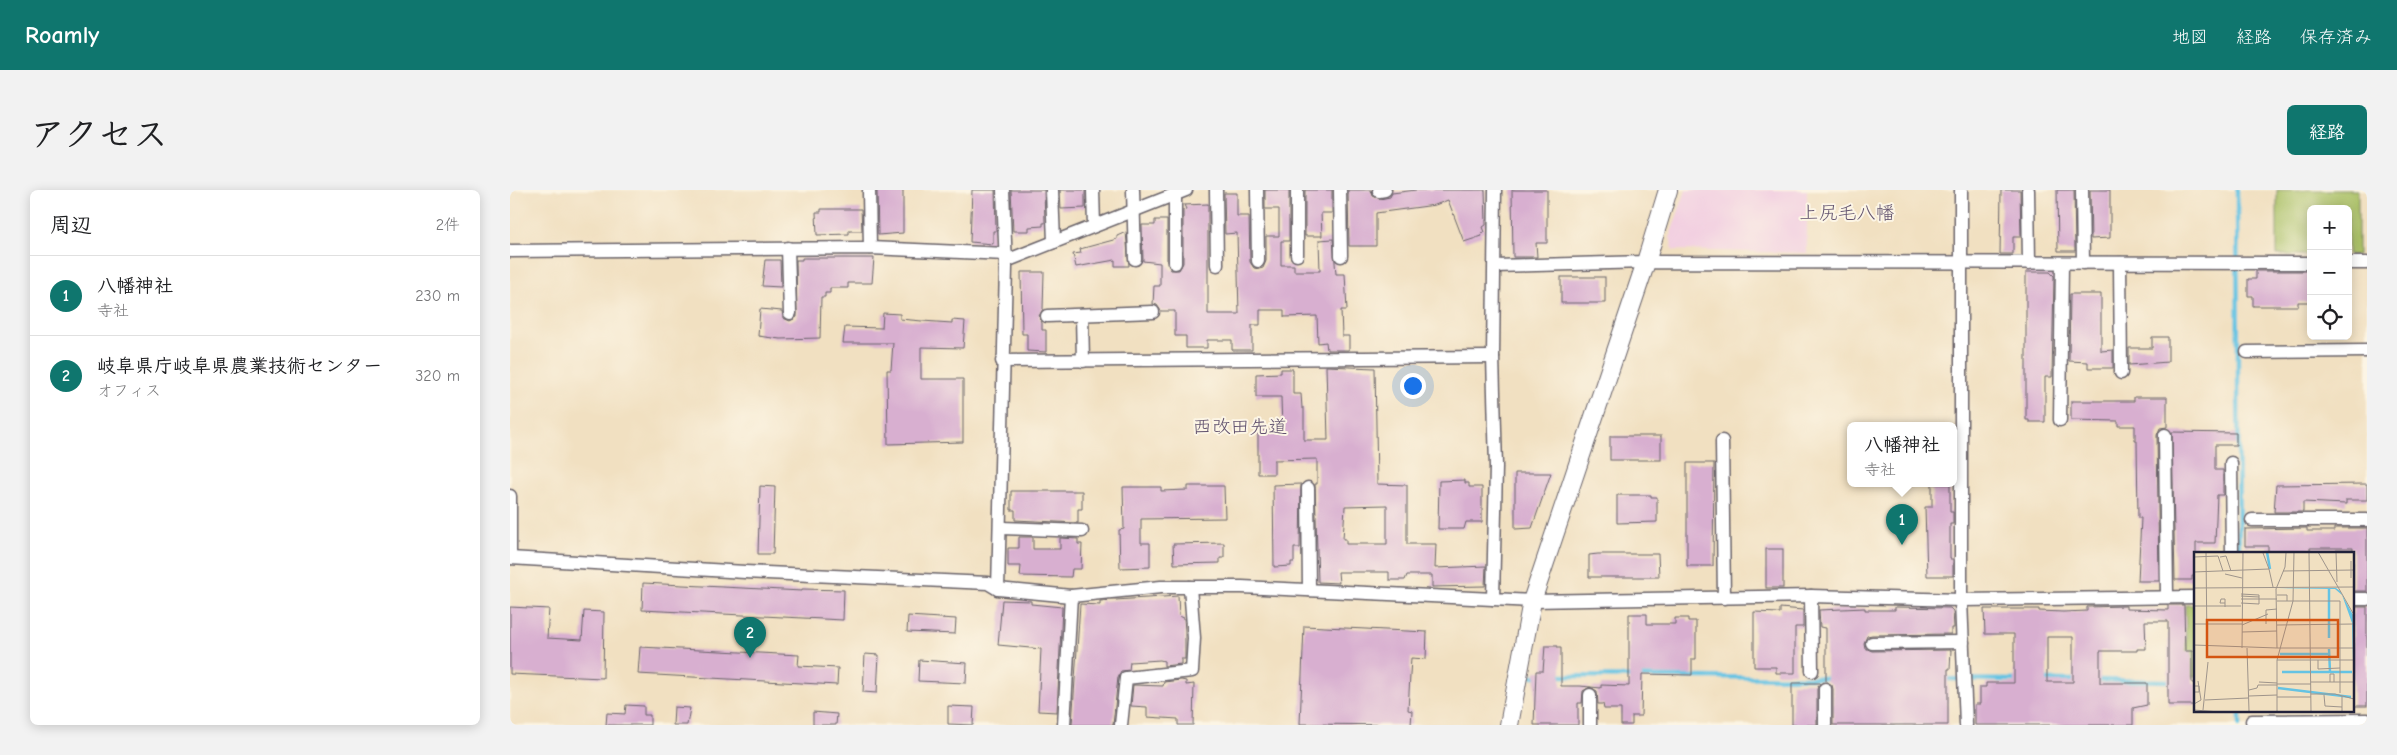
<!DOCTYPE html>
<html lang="ja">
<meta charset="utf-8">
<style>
:root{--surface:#fff;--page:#f2f2f2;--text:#202124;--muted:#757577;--line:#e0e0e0;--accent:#0f766e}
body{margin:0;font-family:"Comic Neue","Klee One",sans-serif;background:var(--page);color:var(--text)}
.controls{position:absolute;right:15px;top:15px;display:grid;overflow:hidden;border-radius:8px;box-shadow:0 2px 12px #0003}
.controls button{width:45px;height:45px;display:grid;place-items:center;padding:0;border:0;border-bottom:1px solid var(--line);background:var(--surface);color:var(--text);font:25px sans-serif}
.you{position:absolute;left:902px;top:195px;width:18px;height:18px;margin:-12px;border:4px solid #fff;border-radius:50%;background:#1a73e8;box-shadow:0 0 0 8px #1a73e833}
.badge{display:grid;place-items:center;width:32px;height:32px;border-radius:50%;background:var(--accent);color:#fff;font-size:16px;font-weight:700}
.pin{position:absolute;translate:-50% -41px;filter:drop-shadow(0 1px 2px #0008)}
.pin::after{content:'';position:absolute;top:26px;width:18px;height:15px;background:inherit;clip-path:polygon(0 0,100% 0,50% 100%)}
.popup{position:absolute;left:1337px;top:232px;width:110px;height:65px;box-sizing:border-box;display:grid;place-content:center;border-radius:8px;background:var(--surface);filter:drop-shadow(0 1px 4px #0005);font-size:16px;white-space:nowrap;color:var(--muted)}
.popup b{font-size:19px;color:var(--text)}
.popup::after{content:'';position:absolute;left:50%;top:100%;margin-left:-10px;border:10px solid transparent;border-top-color:var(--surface)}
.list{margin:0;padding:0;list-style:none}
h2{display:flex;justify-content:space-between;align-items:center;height:65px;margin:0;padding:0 20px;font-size:21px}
h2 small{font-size:16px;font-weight:400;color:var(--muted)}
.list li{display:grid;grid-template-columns:32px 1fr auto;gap:15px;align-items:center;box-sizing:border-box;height:80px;padding:0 20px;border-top:1px solid var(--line)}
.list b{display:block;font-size:19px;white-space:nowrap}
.list p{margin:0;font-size:16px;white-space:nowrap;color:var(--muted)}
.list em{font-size:16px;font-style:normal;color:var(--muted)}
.icon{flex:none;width:28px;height:28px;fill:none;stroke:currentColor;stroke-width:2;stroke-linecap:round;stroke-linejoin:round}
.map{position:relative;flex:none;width:1857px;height:535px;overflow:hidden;border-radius:8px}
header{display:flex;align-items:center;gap:30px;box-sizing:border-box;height:70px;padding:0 25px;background:var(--accent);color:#fff}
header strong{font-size:24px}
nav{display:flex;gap:28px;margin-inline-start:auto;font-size:18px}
.intro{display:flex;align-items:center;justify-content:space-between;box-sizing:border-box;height:120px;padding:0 30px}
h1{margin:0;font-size:35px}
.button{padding:12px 22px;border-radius:8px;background:var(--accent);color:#fff;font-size:18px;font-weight:700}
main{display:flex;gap:30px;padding:0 30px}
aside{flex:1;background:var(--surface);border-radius:8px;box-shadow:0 2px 12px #0003}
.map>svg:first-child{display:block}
</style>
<header>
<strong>Roamly</strong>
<nav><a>地図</a><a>経路</a><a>保存済み</a></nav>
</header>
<div class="intro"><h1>アクセス</h1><a class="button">経路</a></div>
<main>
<aside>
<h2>周辺<small>2件</small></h2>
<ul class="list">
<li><span class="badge">1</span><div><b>八幡神社</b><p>寺社</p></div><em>230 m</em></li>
<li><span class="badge">2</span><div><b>岐阜県庁岐阜県農業技術センター</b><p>オフィス</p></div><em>320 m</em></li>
</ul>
</aside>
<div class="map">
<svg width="1857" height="535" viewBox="0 0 1857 535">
<rect width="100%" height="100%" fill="#fcf5e5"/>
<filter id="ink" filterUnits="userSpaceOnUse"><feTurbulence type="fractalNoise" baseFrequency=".02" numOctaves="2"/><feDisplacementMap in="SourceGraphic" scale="10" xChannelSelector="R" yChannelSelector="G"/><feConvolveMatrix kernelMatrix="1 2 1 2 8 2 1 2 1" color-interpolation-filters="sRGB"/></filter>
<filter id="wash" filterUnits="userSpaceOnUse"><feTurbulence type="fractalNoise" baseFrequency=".0096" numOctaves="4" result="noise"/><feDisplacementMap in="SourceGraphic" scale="20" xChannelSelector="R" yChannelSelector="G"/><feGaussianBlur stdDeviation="1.12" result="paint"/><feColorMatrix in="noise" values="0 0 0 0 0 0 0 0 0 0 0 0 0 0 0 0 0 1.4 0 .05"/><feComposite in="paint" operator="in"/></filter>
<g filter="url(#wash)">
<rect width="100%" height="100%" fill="#f1e0c1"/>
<path fill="#f2cfe1" d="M1176,0h121v63l-134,-3 -3,-14z"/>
<g fill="#a9c065" stroke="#667150">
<path d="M1767,0h81v65h-10v-46h-37v46h-34z"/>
<path d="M1675,415h11v71h-9z"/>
</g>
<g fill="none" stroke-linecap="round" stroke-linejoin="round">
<g stroke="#65c3e3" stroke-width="4.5">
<path d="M1727,0l2,364"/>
<path d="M1012,486h20"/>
<path d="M1047,486l275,2"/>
<path d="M1432,489l77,1"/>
<path d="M1532,490h35"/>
<path d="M1585,490l77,1"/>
<path d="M1730,521v14"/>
</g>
</g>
<g id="blocks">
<g fill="#d8afd0" fill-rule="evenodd">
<path d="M367,0h26v43l-25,2z"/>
<path d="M462,0h23l1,41h-3v13l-23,-2z"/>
<path d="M501,0h33l1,33h-2v3l-14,1v4h-16z"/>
<path d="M550,0h25v18l-24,1z"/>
<path d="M755,0h24v51h-8v24h13v6h26l-1,-31 14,-1 3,35h9l2,36h-6l1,26h7v14h-22l-1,-8 -8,1 -1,-27 -33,1v-7h-24v15h-8v25h-20v-10h-25v8h-21v-12h-11v-25h-14l-4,-6 -4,-1 1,-18h6v-23l-17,-2 -1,-36h13v-5h12v43l4,7h8l4,-7v-53l3,-1 -2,-4 24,-1v110h31l-2,-81 -12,1 -1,-41h13v23h12l1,46 4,6 5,1 4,-1 3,-7v-25h13v-27h-14z"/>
<path d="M795,0h27v23h-11l1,23h-17z"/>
<path d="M838,0h23l2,6 7,3 10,-2 2,-4 24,-3h69l1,35 -3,2 2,5 -4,1 1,3 -18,6 -16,-42 -13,5 -59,8v33h-27z"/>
<path d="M1002,0h35v53h-11l1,14h-24z"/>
<path d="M1491,0h19l1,47h-8v17h-13z"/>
<path d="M1547,0h17l1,61h-17z"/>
<path d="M1580,0h20v48l-19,1z"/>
<path d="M311,19h40l1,22h-13v3l-32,1 -1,-23h5z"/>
<path d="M616,42l3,34h-14v-6l-39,7 -3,-13 8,-1 -1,-4 37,-10v-3z"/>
<path d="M292,68h72l-2,25h-24v5h-18v5h-5v4h-4l-1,41 -40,1 -22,-3 2,-27 22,2 1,7 7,3 7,-4 -1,-57h6z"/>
<path d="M255,70h15l1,27 -19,-1z"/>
<path d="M1746,81h51v3h4v28h-13v4h-45v-10h-5v-17h8z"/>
<path d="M511,82h23l-1,37 -4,7 3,7v7h4v22l-19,-1v-17h-5z"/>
<path d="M1516,82h24l4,4 -2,101h-7v45h-16v-2h-3z"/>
<rect x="1051" y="87" width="44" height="26"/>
<path d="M1560,104h31v57l12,-1v18h-25v-6l-19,-1z"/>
<path d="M373,123l17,1v5l22,2 30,2v-3l13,1 -2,27 -42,-1v32h42v63l-75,2 -1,-74h4l2,-27h-50l2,-16 37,1z"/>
<path d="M1642,147h16v25l-39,3v-17h23z"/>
<path d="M816,176l49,2 2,116 30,1v59h29l-1,24 51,-2 -1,20 -53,1v-12h-25l-2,5h-16v-8h-51l1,11 -21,-1 -3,-98h2v-25l-43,1v14h-16v-44h24l-1,-33h-25v-23l25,-1v-4h12v25h8l1,14h2v32h24zM877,315v39h-41v-5h-3l2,-33z"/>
<path d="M1624,207h33v30l-7,1 -3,7 2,146h-21l3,-63h-3l-1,-77h-2v-15h-17v-5l-47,-1v-19h63z"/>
<path d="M1662,242l64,1v12h-21v25h8v25h-6l-2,48h-19v33h-4v4h-17z"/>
<rect x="1100" y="246" width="51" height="24"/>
<path d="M1177,273h27l-1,103h-26z"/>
<path d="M1005,283h36l-19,55 -17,1z"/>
<path d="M955,290v3h4v4h13v35h-16l-2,7h-26l1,-48z"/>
<path d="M791,294l-1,64h-6v14h-3v4l-17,1 -1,-82z"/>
<path d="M1422,294h18v28h3v12h-3v35h3v17h-26l-2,-69h7z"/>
<path d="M1857,294v16h-21v4l-43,-2v10h-29l2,-27z"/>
<path d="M250,296l15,1 -2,67h-15z"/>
<path d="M678,296h36l1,32 -84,1v24h9v24l-30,1 -1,-38 5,-1 -1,-42h38v4l27,-1z"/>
<path d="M501,301h71v18h-4v14l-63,-3v-10h-4z"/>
<path d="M1107,305h34v2h6v25l-40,1z"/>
<path d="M1797,338v3h27v-3h33v63h-14v-43h-43v5h-42v-7h-23v-17z"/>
<path d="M509,347h14v12h27v-11l18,1v5h4l-1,25h-9l-1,8 -51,-1 1,-10h-13v-18h11z"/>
<path d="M714,353v15h-4v5l-46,1 -1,-20z"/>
<rect x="1256" y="359" width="17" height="39"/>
<path d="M1088,364h60l1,23h-70v-22z"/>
<path d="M133,393l159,8v-2l42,1 -1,30 -201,-10z"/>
<path d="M668,406l1,20 5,2 1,13v28h-4v5l-17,2v-5l-4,-1 -30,2 -1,8 -8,1 -3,6 -5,48h-41l8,-121 20,1v-4z"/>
<path d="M492,410l29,1v3l31,3 -5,105 -19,-1 3,-62 -43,-4z"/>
<path d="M1658,415h16l1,46h7v32h4v22h-28v-84h-23l1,28h-9v2h-37v32h47v22l-14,3v17h-158v-21h5v-17h6v-4h28v-49h-29l-1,-25h55v2l24,1 24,-1v-4l39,-1v3l42,1zM1537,447h26v45h-26z"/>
<path d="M0,417l39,2 -2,29 35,2 2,-29 20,1 -1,66 -93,-4z"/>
<path d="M1385,417l55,1 3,3 1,17h-3v6l-79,1 -5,1 -3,7 1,5 7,3 79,-1 -1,19h-2v56h-115v-36l-1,-4 -6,-4v-53l-6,-1 -1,-17 46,-2v2h30z"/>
<rect x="1843" y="417" width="14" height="99"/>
<path d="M1270,418l23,2v17h-8v46h-19v-6h-22v-55l26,1z"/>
<path d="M1119,424h18v10h28v-6h13v3h8v38h-4v16l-50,-1 -1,42h-9v9h-11v-16h-17l-1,-5h-5l-1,-13 -7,-4 -7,4 -1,12h-4v22h-44l2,-54h7l2,-25h13v2h3v38h19l21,2v-3l28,1z"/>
<path d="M398,426l48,3 -1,15 -48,-2z"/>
<path d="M794,436l123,6 -1,27 -15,-1 -3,52 4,1 -1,14 -111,-1z"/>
<path d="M130,457l159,8 -1,11 40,2 -1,17 -199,-11z"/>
<path d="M355,464l14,1 -2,38 -14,-1z"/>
<path d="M409,470l48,3 -1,20 -48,-2z"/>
<path d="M671,490l5,1v4l8,-1 -1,41h-15v-6l-31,-2v-10l-16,-1 2,-21 30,1 1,-4z"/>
<path d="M1282,493h28l-3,6v36h-25z"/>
<path d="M116,515l18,1v9h6v10h-44l1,-12 18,1z"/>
<path d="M438,516l26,1 -1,18 -25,-1z"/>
<path d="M164,517l16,1 -3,17h-14z"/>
<path d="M303,522l24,2 -1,11h-23z"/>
</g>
</g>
</g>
<g filter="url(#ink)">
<use href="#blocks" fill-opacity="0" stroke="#6a646a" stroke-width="1"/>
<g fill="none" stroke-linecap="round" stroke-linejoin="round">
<g stroke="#6a646a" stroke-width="15">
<g id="street">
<path d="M542,0l2,52"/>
<path d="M583,0l1,36"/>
<path d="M623,0l2,69"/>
<path d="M665,0v73"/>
<path d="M706,0l1,75"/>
<path d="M747,0l1,71"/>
<path d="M830,0l1,66"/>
<path d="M985,0l-2,167 3,110 -3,132 39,2 279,-5 150,4 235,-3"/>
<path d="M1451,0v410l5,125"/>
<path d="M1518,0l1,73"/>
<path d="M1572,0l1,73"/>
<path d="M359,1l1,57"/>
<path d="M869,1l6,-1"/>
<path d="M278,58l2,65"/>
<path d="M0,61l360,-3 136,6"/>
<path d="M787,65v-65"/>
<path d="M496,71l180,-71"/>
<path d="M1610,73l1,110"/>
<path d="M1838,73h19"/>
<path d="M985,76l151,-4 665,1"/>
<path d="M572,125l1,46"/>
<path d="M537,126l106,-4"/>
<path d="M1737,162l120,-1"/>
<path d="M492,171l491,-4"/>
<path d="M1550,230l2,-157"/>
<path d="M1655,245l2,162"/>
<path d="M1212,251l2,157"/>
<path d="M1721,273l1,91"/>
<path d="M798,298l1,102"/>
<path d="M0,306v62"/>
<path d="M1742,330h115"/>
<path d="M491,338l81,3"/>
<path d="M0,368l235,14 243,11 10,6 73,7 90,-9h81l251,12"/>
<path d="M488,399l8,-322 -3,-77"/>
<path d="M1301,406l1,75"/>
<path d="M1843,409h14"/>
<path d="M1362,453l91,-1"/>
<path d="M1315,499v36"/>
<path d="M1742,531l115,-1"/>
<path d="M554,535l7,-129"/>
<path d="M611,535l5,-47 66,-7 2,-33 -4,-51"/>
<path d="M1080,535v-30"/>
</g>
</g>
<g stroke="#6a646a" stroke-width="20">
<path id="secondary" d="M999,535l23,-124 114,-339 22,-72"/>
</g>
<use href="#street" stroke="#fff" stroke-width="12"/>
<use href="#secondary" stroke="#fff" stroke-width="18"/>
</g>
</g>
<g text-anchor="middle" stroke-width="4" stroke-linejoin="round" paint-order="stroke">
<g font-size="19" fill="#62536f" stroke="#fcf5e5">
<text x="1337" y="29">上尻毛八幡</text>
<text x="730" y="243">西改田先道</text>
</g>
</g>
<g transform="translate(1684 362)">
<rect width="160" height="160" fill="#f1e0c1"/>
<path d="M138,36h4l4,3 13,24 1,84 -2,-76 -10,-28 -7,-6h-56z" fill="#65c3e3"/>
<path fill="none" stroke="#65c3e3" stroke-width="2.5" d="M73,0l3,17M135,37v49M135,97l1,23M86,102h49M88,120h70M84,136l73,9"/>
<path fill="none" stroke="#9e948b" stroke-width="1" d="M12,0l1,94M67,0h34M115,0l2,160M124,0l36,63M142,0l1,30M92,1l-1,14 -9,22 1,59h77M0,5l24,-1 5,15M26,5l6,-1 5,15M157,9v17M75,17l4,18M89,19l71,-1M0,20l75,-3 -6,-16M31,22l17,4M0,36l159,-1M83,43h10v6M47,44l18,1M47,47h36M83,49h63M146,49v92M31,51h-5l1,-4h4v8M47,51l18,1v-9l-18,-1M0,54h47M159,62l1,30M0,72h48M72,72v-14l11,-1M48,73l26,-11M83,73l77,-1M48,80l35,-1M0,93l83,3M48,96l1,-96M53,96l2,63M83,108h77M124,108v9l22,-1M65,130l18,1M117,130h43M136,130v-8h4v8M83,132h34M0,134h5v6h-5M55,138l8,-2 1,-3h19M117,142h24l19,5M130,143l1,11 17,1M55,144l28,-1M148,144v16M83,145h34M11,148l43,-2M0,152l7,-4 -3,-19M0,158l26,2M9,158l5,-48M40,160h47M83,160v-52l16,-59 1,-49"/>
<path fill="#d45411" fill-opacity="0.15" stroke="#d45411" stroke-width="2.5" d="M13,68h131v37h-131z"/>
<rect width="160" height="160" fill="none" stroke="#22223b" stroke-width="2.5"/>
</g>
</svg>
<div class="controls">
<button>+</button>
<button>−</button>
<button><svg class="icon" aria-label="locate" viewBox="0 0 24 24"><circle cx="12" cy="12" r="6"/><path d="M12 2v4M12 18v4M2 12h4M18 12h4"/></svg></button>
</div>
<div class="you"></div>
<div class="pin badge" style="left:1392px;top:355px">1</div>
<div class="popup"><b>八幡神社</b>寺社</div>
<div class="pin badge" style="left:240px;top:468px">2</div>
</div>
</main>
